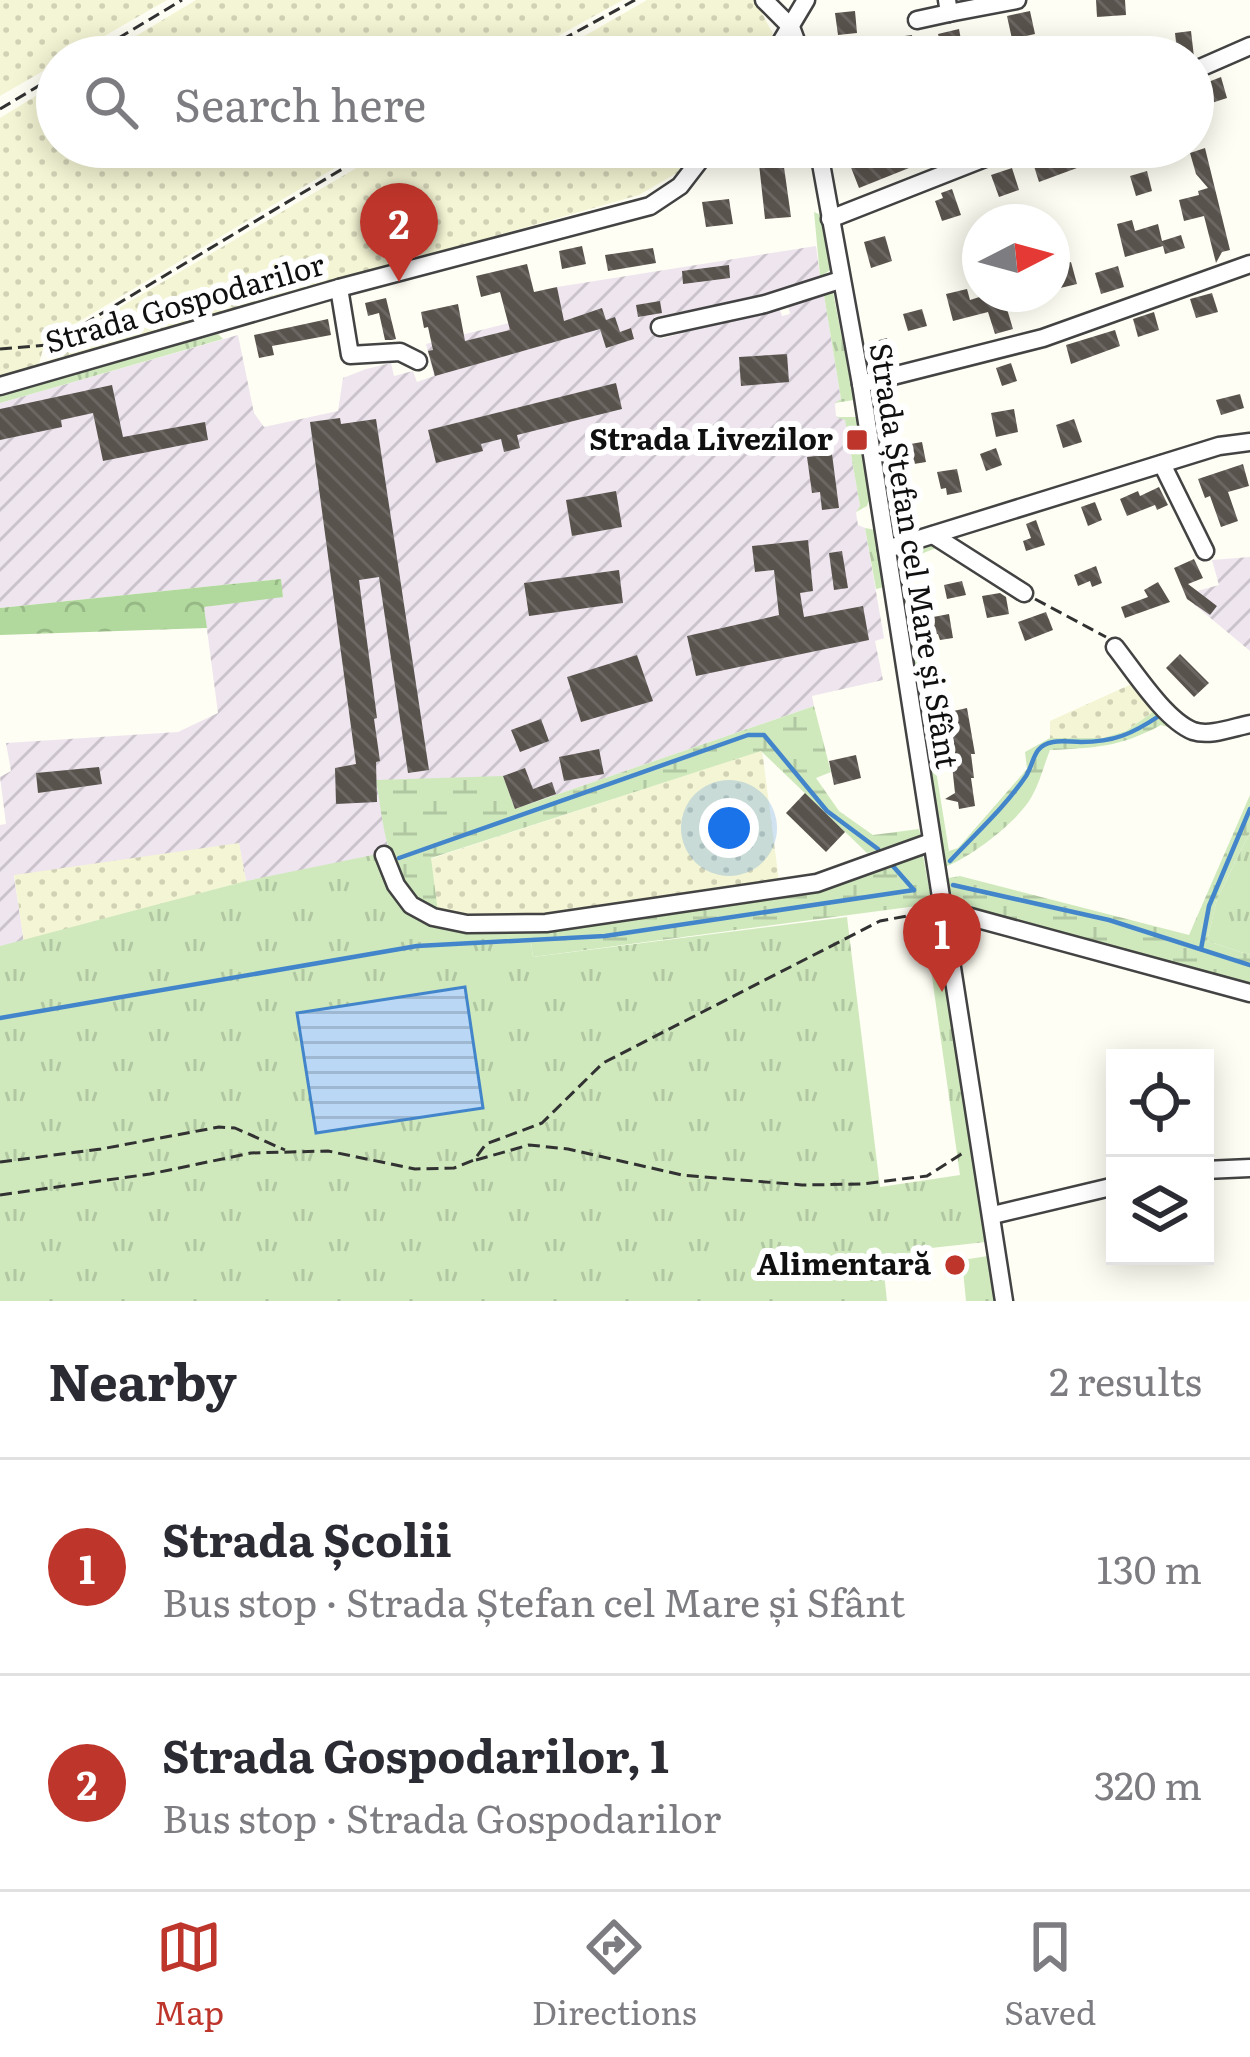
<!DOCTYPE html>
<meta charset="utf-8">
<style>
:root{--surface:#fff;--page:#f2f2f3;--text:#2b2b33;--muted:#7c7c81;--line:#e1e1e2;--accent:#be352b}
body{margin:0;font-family:Literata,serif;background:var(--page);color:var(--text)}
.controls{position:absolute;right:36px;bottom:36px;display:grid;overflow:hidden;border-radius:0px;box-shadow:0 6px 30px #0003}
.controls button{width:108px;height:108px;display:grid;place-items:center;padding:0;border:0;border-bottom:3px solid var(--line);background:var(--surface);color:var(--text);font:60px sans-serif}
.compass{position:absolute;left:962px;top:204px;width:108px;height:108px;border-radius:50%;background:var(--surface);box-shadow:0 6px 30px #0003;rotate:84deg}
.you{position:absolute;left:729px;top:828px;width:42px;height:42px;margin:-30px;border:9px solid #fff;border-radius:50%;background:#1a73e8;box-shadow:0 0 0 18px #1a73e833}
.badge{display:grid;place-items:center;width:78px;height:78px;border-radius:50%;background:var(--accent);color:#fff;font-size:39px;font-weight:700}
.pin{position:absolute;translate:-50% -99px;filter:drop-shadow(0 3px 6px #0008)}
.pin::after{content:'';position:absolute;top:63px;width:42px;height:36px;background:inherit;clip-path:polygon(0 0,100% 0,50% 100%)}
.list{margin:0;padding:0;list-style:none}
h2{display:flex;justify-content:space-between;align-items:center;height:156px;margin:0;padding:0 48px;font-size:51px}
h2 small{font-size:39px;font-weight:400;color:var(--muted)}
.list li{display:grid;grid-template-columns:78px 1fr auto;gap:36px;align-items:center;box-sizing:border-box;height:216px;padding:0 48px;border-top:3px solid var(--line)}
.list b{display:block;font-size:45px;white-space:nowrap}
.list p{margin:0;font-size:39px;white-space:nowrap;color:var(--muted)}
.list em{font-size:39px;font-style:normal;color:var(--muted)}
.icon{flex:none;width:66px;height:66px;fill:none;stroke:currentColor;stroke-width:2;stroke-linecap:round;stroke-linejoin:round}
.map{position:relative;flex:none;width:1250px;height:1301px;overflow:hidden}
.search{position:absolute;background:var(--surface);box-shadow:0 6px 30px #0003;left:36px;right:36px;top:36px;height:132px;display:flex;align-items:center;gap:30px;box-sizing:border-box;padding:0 42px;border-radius:66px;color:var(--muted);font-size:45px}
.sheet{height:588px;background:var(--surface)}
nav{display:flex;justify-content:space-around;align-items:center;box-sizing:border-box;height:168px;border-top:3px solid var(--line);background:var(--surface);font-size:33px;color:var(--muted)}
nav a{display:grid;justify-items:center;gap:6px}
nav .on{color:var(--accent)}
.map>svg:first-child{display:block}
</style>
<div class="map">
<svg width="1250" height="1301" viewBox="0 0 1250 1301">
<defs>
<pattern id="industrial-furrows" width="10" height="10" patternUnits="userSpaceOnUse" patternTransform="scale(3)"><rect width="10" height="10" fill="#eee5ee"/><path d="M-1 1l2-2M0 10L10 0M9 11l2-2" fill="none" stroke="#cbc3cb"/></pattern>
<pattern id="farmland-dots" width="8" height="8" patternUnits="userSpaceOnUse" patternTransform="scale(3)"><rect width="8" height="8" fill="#f4f5d4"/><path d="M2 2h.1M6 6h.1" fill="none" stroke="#d0d1b5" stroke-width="1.8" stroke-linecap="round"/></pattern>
<pattern id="grass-tufts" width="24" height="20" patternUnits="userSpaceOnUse" patternTransform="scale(3)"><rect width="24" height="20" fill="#cfe9bd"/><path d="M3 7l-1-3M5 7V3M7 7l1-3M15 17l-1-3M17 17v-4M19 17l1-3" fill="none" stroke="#b1c7a1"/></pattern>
<pattern id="forest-crowns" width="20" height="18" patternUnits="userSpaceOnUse" patternTransform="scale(3)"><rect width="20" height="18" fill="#b1d99d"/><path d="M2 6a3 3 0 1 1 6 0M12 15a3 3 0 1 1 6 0" fill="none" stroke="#97b986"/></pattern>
<pattern id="wetland-marsh" width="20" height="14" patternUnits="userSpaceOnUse" patternTransform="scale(3)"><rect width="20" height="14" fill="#cfe9bd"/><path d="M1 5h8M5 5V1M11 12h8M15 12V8" fill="none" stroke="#b1c7a1"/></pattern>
<pattern id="water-rules" width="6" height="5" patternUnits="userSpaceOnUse" patternTransform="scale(3)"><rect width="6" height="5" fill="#bad8f5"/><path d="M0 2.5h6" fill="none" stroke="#9fb8d1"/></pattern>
<pattern id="building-back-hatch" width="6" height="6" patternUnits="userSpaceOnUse" patternTransform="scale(3)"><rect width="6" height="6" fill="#59534d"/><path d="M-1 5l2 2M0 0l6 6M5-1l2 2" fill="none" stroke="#6c6762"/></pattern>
</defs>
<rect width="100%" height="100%" fill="#fffef4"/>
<g fill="url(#industrial-furrows)">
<path d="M816,246l4,30 -7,6 -17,7 -142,28 6,22 119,-32 3,9 8,-2 -2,-10 36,-9 17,104 -6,5 1,12 9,3 15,87 -4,7 2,12 7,3 19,110 -9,3 8,39 -71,16 2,10 -299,103 -139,-28 13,73 -143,27 -7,-37 -225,32 10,66 -24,4v-121l6,-1 -6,-47 11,-6 -5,-28 172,-11 40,-19 -14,-106 79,-11 -3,-17 -280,29v-205l238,-68 16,78 10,14 74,-16 5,-33 23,-9 25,-6 3,13 19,-5 4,11 17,-6 -8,-32 135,-34 -4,-23z"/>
<path d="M1250,557v94l-60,-50 7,-10 22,-6 -7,-25z"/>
</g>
<g fill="url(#farmland-dots)">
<path d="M0,0h167l-99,57h-11v6l-57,33z"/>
<path d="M196,0h427l-103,57h-419z"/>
<path d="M647,0h108l18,34 -12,23h-213z"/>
<path d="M57,83v64h313l-325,195 -7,25 -38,9v-258z"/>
<path d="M392,147h310l-13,19 -50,29 -589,168 4,-17z"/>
<path d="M1136,682l17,30 -27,19 -23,7h-53v-17z"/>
<path d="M762,750l17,131 -234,32 -59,3 -48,-4 -8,-53z"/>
<path d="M239,843l7,38 -222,61 -10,-67z"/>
</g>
<g fill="url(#grass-tufts)">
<path d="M814,212l7,3 9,55 -17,12 7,-6z"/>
<path d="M833,292l21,108 -19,3 6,-4 -17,-104z"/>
<path d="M218,334l5,5 -223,64v-8z"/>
<path d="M874,388l36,140 -12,2 -9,-8 -24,-132z"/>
<path d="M836,417h21l13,81 -3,8 -11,6 4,-6 -15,-86z"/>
<path d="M865,528l11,2 9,57 -9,2z"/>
<path d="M936,542l5,4 -40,16 5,44h11l1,7 -7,3 38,235 -9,3 -44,-294 5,-9z"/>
<path d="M1250,832v123l-43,-14 10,-42z"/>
<path d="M373,855l35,56 121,17 4,29 314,-40 33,270 80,-12 -38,-269 10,-2 54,338 -64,7 2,18 -40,6 3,28h-887v-355l246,-65z"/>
<path d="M988,1256l8,45h-30l-4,-41z"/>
</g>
<path fill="url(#forest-crowns)" d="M281,579l2,18 -79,10 3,21 -207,7v-27z"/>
<g fill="url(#wetland-marsh)">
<path d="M1152,704l30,27 -21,-6c-41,22 -65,23 -111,25 -6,15 -10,32 -18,46 -13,25 -63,63 -90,72l-2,-14 18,-6 69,-79 -2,-17 25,-14h53l23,-7 27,-19z"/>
<path d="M814,706l17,66 -15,6 23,33 34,24 46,-6 2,8 -54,16 -106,-102 -330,107 7,54c-52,-26 -53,-81 -62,-132l127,-4 12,33z"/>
<path d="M1250,795v37l-33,67 -10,42 43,14v28l-302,-81 -4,-23 16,-3 229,59z"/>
<path d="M922,850l10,54 -399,53 -4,-29 55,-2 221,-33z"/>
</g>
<path fill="url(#water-rules)" stroke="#4385ca" stroke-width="3" d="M465,987l18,121 -167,25 -19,-120z"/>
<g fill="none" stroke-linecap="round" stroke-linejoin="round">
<g stroke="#4385ca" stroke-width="4.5">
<path d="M399,858l349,-123h16l63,76 51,38"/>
<path d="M950,861c26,-28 55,-54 76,-85 9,-14 6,-30 27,-34 8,-2 19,0 28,0 33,0 51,-8 78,-26"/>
<path d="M892,865l22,25"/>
<path d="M953,885l156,35 141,45"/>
<path d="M1201,949l8,-43 41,-97"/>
<path d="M0,1018l417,-72 188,-10 309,-46"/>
</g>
</g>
<g fill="url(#building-back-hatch)">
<path d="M1096,0h29l1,15 -29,2z"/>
<path d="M855,11l2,22 -19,2 -3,-22z"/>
<path d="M1030,11l5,23 -23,5 -5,-23z"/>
<path d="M959,29l4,21 -20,5 -5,-21z"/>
<path d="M1191,31l3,26h-54l36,-15 -1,-9z"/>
<path d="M912,35l3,22h-31l-2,-18z"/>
<path d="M1221,77l6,21 -34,11v-25l5,2z"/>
<path d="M843,147h19l8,19 32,-13 7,15 -50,20z"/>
<path d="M927,147h40l1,1 -36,13z"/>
<path d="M1070,147h61v1l-92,34 -7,-22z"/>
<path d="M1205,148l25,102 -8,2 -6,11 -12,-47 -20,5 -5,-21 20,-5 -1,-4 10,-3 -12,-14 -6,-21z"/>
<path d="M782,153l9,64 -26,2 -7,-64z"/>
<path d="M1012,168l7,22 -20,7 -8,-22z"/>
<path d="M1147,171l5,20 -16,5 -6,-20z"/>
<path d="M952,189l9,26 -19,6 -7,-20 8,-3 -2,-5z"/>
<path d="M729,199l4,25 -27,3 -4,-25z"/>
<path d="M1132,220l3,11 23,-7 4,17 19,-6 4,13 -20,6 -2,-8 -38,11 -8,-33z"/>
<path d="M885,236l7,25 -21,7 -7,-26z"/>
<path d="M582,246l4,18 -24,5 -3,-18z"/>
<path d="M653,248l3,15 -48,8 -3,-16z"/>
<path d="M1071,262l6,22 -25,6v-23z"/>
<path d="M527,264l7,28 23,-5 7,34 38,-13 4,12 9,-3 5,15 11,-4 3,11 -28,9 -6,-19 -165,47 -7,-25 5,-1 -5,-23 -4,1 -3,-16 37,-8 7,37 45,-11 -10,-38 -19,5 -5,-21z"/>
<path d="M729,265l1,13 -47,6 -1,-13z"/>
<path d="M1118,266l6,21 -23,7 -6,-21z"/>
<path d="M967,289l3,11 19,-6h33l3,9 -18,6 6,20 -18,5 -7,-22 -35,9 -7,-27z"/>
<path d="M1212,293l6,19 -22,6 -6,-19z"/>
<path d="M386,298l10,41 -4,1h-7l-6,-27 -11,3 -3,-13z"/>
<path d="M660,301l2,12 -24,4 -2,-12z"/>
<path d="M922,309l5,17 -19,5 -5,-17z"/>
<path d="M1154,312l5,18 -21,7 -5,-18z"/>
<path d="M328,319l3,16 -59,11 2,9 -15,3 -5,-23z"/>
<path d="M1115,330l5,16 -49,18 -5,-19z"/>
<path d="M887,338l6,23 -17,4 -5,-23z"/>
<path d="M787,354l2,28 -48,4 -2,-29z"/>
<path d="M1011,363l6,18 -15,5 -6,-18z"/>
<path d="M616,383l6,26 -105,26 3,13 -16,4 -3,-13 -20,5 2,7 -47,12 -8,-33z"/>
<path d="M112,385l11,52 82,-15 3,18 -105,21 -10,-48 -32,7 1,7 -62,13v-31z"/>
<path d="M1240,394l4,14 -23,7 -5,-15z"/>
<path d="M1014,409l4,23 -22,5 -5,-24z"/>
<path d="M340,418l1,6 35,-5 53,351 -21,3 -29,-196 -20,3 18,138 -3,1 6,42 -4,1 1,40 -41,2 -1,-36 21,-4 -46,-342z"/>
<path d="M1074,419l8,23 -19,6 -7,-23z"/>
<path d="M922,442l4,20 -18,3 -3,-20z"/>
<path d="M996,448l6,17 -16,6 -6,-17z"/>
<path d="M832,454l7,54 -17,2 -2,-18 -8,1 -5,-36z"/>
<path d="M1243,464l6,22 -21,6 10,29 -17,6 -11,-31 -5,2 -7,-19z"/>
<path d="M957,469l5,23 -15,3 -1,-7 -5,1 -4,-17z"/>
<path d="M1159,487l9,18 -11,5 -2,-5 -28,11 -7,-17 18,-8 2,5z"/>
<path d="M616,491l6,36 -50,9 -6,-36z"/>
<path d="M1095,502l7,18 -14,6 -7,-19z"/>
<path d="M1036,520l9,25 -19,6 -3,-10 8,-3 -5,-14z"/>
<path d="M808,540l5,51 -13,2 4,24 59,-11 6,34 -173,36 -9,-40 92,-21 -5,-45 -19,2 -3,-26z"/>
<path d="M842,551l6,37 -14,2 -5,-37z"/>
<path d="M1194,559l9,19 -15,6 29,22 -7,9 -23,-16 -13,-31z"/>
<path d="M1096,566l6,17 -10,4 -2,-6 -12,5 -4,-11z"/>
<path d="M619,570l4,33 -94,13 -5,-33z"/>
<path d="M962,581l4,14 -19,4 -3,-14z"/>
<path d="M1158,582l12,20 -45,16 -4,-11 27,-10 -4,-7z"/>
<path d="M1000,593l6,4 3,17 -22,4 -5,-22z"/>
<path d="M1046,612l7,18 -28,11 -7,-19z"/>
<path d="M949,614l4,24 -13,2 -2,-6 -7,1 -3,-17z"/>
<path d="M1180,654l29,29 -15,14 -28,-29z"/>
<path d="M637,655l16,46 -72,21 -14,-45z"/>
<path d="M967,708l8,46h-4l3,24h-3l4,28 -16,3 -1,-7 -13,-3 10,-6 -3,-28 4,-1 -7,-52z"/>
<path d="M541,719l8,22 -29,11 -9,-22z"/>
<path d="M599,749l5,25 -40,7 -5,-24z"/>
<path d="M856,755l5,23 -27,7 -5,-24z"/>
<path d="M99,767l3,17 -64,9 -2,-20z"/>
<path d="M525,768l8,21 19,-7 4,12 -41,15 -12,-33z"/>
<path d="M805,793l40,39 -19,20 -40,-39z"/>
</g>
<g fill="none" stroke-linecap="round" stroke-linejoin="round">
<g stroke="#434343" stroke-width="21">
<g id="minor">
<path d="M764,0l27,27"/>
<path d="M947,0l2,13 68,-13"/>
<path d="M917,20l32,-7"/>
<path d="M791,27l11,30"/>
<path d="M772,57l34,-57"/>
<path d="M1193,71l57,-25"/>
<path d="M818,147l43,237 143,917"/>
<path d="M830,219l183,-72"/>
<path d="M339,288l11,67 50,-3 18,9"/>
<path d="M660,327l105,-23 75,-24"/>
<path d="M861,384l182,-46 207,-74"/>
<path d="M0,386l339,-98 311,-82 30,-20 30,-39"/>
<path d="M1162,464l43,87"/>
<path d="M933,535l91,58"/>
<path d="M887,549l332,-103 31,-4"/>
<path d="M1115,647c19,24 50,73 78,84 17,6 41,-4 57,-7"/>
<path d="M384,855l12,30 15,20 22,12 34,7 79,-1 271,-40 114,-41"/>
<path d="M941,909l309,84"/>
<path d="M1205,1170l45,-2"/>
<path d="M993,1215l122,-29"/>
</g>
</g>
<g stroke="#323232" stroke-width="3" stroke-dasharray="12 6" stroke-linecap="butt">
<path d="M87,57l95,-57"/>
<path d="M530,57l105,-57"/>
<path d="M0,109l57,-34"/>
<path d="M0,349l49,-4 330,-198"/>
<path d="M1035,599l71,38"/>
<path d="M476,1160l53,-15 39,4 114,26 120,10 60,-1 65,-8 36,-23"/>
<path d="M0,1162l101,-13 118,-22 16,1 50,22"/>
<path d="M0,1195l150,-21 101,-21 77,-2 87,18 39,-1 20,-8 12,-16 56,-21 61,-60 277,-142 48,-9"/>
</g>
<use href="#minor" stroke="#fff" stroke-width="16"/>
</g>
<g fill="#be352b" stroke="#fff" stroke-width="4.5">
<rect x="845" y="428" width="24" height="24" rx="6"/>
<circle cx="955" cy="1265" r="12"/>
</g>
<g text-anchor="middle" stroke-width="12" stroke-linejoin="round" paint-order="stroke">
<g font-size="30" fill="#101010" stroke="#fff">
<text transform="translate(185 304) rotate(-16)" y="10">Strada Gospodarilor</text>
<text transform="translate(913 556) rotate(81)" y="10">Strada Ștefan cel Mare și Sfânt</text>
</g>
<g font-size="30" font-weight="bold" fill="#101010" stroke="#fff" text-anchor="end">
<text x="833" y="450">Strada Livezilor</text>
<text x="931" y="1275">Alimentară</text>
</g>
</g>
</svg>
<div class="controls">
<button><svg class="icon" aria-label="locate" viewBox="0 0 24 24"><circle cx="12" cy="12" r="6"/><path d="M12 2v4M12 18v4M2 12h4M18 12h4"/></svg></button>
<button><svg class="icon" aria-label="layers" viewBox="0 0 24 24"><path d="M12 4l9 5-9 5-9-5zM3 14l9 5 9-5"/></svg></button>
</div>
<svg class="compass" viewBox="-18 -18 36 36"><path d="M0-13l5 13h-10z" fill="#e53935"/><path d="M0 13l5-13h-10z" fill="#7c7c81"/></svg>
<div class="you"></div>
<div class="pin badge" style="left:942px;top:992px">1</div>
<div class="pin badge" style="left:399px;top:282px">2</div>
<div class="search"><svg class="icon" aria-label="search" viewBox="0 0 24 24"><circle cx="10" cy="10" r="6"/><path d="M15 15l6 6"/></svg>Search here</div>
</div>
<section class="sheet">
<h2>Nearby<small>2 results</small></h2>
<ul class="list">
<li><span class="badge">1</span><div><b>Strada Școlii</b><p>Bus stop · Strada Ștefan cel Mare și Sfânt</p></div><em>130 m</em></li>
<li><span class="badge">2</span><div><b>Strada Gospodarilor, 1</b><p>Bus stop · Strada Gospodarilor</p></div><em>320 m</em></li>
</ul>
</section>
<nav>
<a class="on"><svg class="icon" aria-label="map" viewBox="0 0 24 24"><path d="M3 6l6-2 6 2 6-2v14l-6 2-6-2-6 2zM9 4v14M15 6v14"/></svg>Map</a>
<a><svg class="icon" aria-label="directions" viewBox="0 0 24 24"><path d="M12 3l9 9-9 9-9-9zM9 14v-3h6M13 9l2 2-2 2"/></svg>Directions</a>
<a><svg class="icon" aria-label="saved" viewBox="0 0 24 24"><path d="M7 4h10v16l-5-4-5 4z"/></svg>Saved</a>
</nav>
